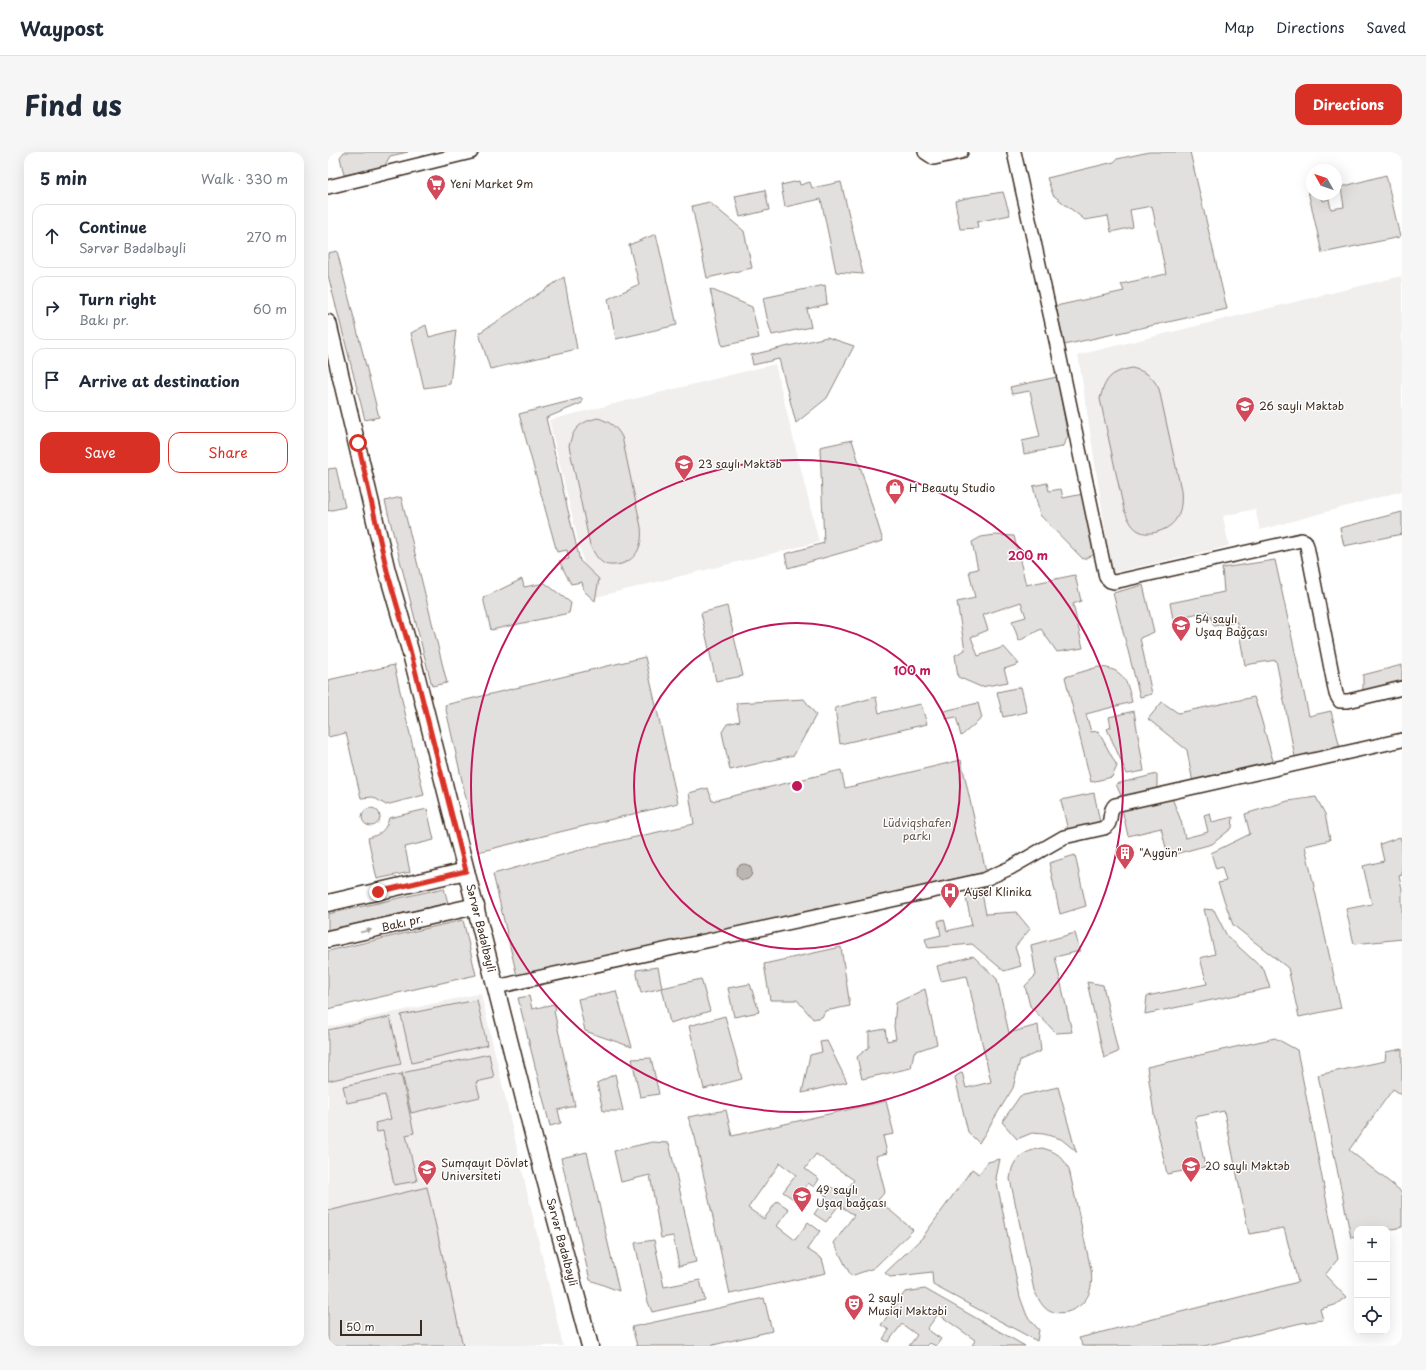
<!DOCTYPE html>
<meta charset="utf-8">
<style>
:root{--surface:#fff;--page:#f6f6f7;--text:#1f2937;--muted:#747a83;--line:#e0e1e3;--accent:#d93025}
body{margin:0;font-family:"Playpen Sans",sans-serif;background:var(--page);color:var(--text)}
.controls{position:absolute;right:12px;bottom:12px;display:grid;overflow:hidden;border-radius:8px;box-shadow:0 4px 16px #0002}
.controls button{width:36px;height:36px;display:grid;place-items:center;padding:0;border:0;border-bottom:1px solid var(--line);background:var(--surface);color:var(--text);font:20px sans-serif}
.compass{position:absolute;left:978px;top:12px;width:36px;height:36px;border-radius:50%;background:var(--surface);box-shadow:0 4px 16px #0002;rotate:310deg}
.scale{position:absolute;left:12px;bottom:10px;width:82px;box-sizing:border-box;padding-left:4px;border:2px solid #3b2a1e;border-top:0;font-size:11px;line-height:14px;white-space:nowrap;color:#3b2a1e;-webkit-text-stroke:3px #fff;paint-order:stroke}
.stop{position:absolute;width:12px;height:12px;margin:-9px;border:3px solid #d93025;border-radius:50%;background:#fff}
.stop.end{background:#d93025;border-color:#fff;box-shadow:0 1px 4px #0008}
.list{margin:0;padding:0;list-style:none}
h2{display:flex;justify-content:space-between;align-items:center;height:52px;margin:0;padding:0 16px;font-size:17px}
h2 small{font-size:13px;font-weight:400;color:var(--muted)}
.list li{display:grid;grid-template-columns:26px 1fr auto;gap:12px;align-items:center;box-sizing:border-box;height:64px;margin:0 8px 8px;padding:0 8px;border:1px solid var(--line);border-radius:12px}
.list b{display:block;font-size:15px;white-space:nowrap}
.list p{margin:0;font-size:13px;white-space:nowrap;color:var(--muted)}
.list em{font-size:13px;font-style:normal;color:var(--muted)}
.actions{display:flex;gap:8px;padding:12px 16px}
.actions a{flex:1;padding:9px 0;border:1px solid var(--accent);border-radius:12px;text-align:center;font-size:14px;color:var(--accent)}
.actions .main{background:var(--accent);color:#fff}
.icon{flex:none;width:22px;height:22px;fill:none;stroke:currentColor;stroke-width:2;stroke-linecap:round;stroke-linejoin:round}
.map{position:relative;flex:none;width:1074px;height:1194px;overflow:hidden;border-radius:12px}
header{display:flex;align-items:center;gap:24px;box-sizing:border-box;height:56px;padding:0 20px;background:var(--surface);border-bottom:1px solid var(--line)}
header strong{font-size:19px}
nav{display:flex;gap:22px;margin-inline-start:auto;font-size:14px}
.intro{display:flex;align-items:center;justify-content:space-between;box-sizing:border-box;height:96px;padding:0 24px}
h1{margin:0;font-size:28px}
.button{padding:10px 18px;border-radius:12px;background:var(--accent);color:#fff;font-size:14px;font-weight:700}
main{display:flex;gap:24px;padding:0 24px}
aside{flex:1;background:var(--surface);border-radius:12px;box-shadow:0 4px 16px #0002}
.map>svg:first-child{display:block}
</style>
<header>
<strong>Waypost</strong>
<nav><a>Map</a><a>Directions</a><a>Saved</a></nav>
</header>
<div class="intro"><h1>Find us</h1><a class="button">Directions</a></div>
<main>
<aside>
<h2>5 min<small>Walk · 330 m</small></h2>
<ul class="list">
<li><svg class="icon" aria-label="ahead" viewBox="0 0 24 24"><path d="M12 20V5M6 11l6-6 6 6"/></svg><div><b>Continue</b><p>Sərvər Bədəlbəyli</p></div><em>270 m</em></li>
<li><svg class="icon" aria-label="right" viewBox="0 0 24 24"><path d="M7 20v-9h11M14 6l5 5-5 5"/></svg><div><b>Turn right</b><p>Bakı pr.</p></div><em>60 m</em></li>
<li><svg class="icon" aria-label="arrive" viewBox="0 0 24 24"><path d="M6 21V4h12l-3 4 3 4H6"/></svg><div><b>Arrive at destination</b></div></li>
</ul>
<div class="actions"><a class="main">Save</a><a>Share</a></div>
</aside>
<div class="map">
<svg width="1074" height="1194" viewBox="0 0 1074 1194">
<rect width="100%" height="100%" fill="#fff"/>
<filter id="ink" filterUnits="userSpaceOnUse"><feTurbulence type="fractalNoise" baseFrequency=".025" numOctaves="2"/><feDisplacementMap in="SourceGraphic" scale="8" xChannelSelector="R" yChannelSelector="G"/><feConvolveMatrix kernelMatrix="1 2 1 2 8 2 1 2 1" color-interpolation-filters="sRGB"/></filter>
<g filter="url(#ink)">
<g fill="#f1efee">
<path d="M1073,124l1,5v210l-142,39 -5,-21 -32,7 6,30 -117,27 -34,-218z"/>
<path d="M447,212l44,178 -227,56 -43,-178z"/>
<path d="M153,841l82,353h-235v-319z"/>
</g>
<g fill="#e2e0de" stroke="#8e857e">
<path d="M16,0h64l-18,4 -6,11 -40,8 -4,-18z"/>
<path d="M821,0h41l37,157 -163,36 -8,-39 68,-15 -3,-7 45,-10 -14,-68 -22,4 3,17 -22,5 -3,-16 -23,4 -32,-25 -6,-17 67,-16 3,-3z"/>
<path d="M1058,23l14,62 -78,16 -14,-62 4,-1v4h9l2,7 6,-2 2,10 13,-2 -3,-20z"/>
<path d="M471,29l1,4 10,-3 2,6 29,-6 22,92 -27,-2 -15,-73 -36,8 -4,-22z"/>
<path d="M437,38l4,20 -29,7 -5,-21z"/>
<path d="M675,40l7,23 -33,7 1,6 -18,1 -5,-28 16,-4z"/>
<path d="M381,50l35,29 8,37 -45,10 -15,-72z"/>
<path d="M328,82l21,91 -61,14 -8,-40 31,-15 -10,-39z"/>
<path d="M9,99l42,166 -14,3 -37,-145v-22z"/>
<path d="M236,125l13,72 -87,20 -11,-36z"/>
<path d="M497,133l2,19 -20,5 4,18 -39,8 -4,-13 -5,-24z"/>
<path d="M382,137l42,18 7,31 -37,8z"/>
<path d="M98,173l3,12 27,-7 -6,54 -26,4 -13,-55z"/>
<path d="M499,185l27,9 -27,52 -31,25 -17,-64 -26,6 -2,-10z"/>
<path d="M804,216c15,4 20,8 27,21l22,101c2,20 -3,36 -24,42 -4,1 -12,2 -16,0 -9,-3 -13,-14 -17,-22l-24,-111c5,-21 11,-27 32,-31z"/>
<path d="M729,225l11,60 -6,10 -38,7 -2,-13 18,-4 -10,-46 -18,3 -2,-7z"/>
<path d="M254,246v5l-36,15 34,143 19,18 -4,22 -11,-10 -2,-9 -11,2 -12,-23 10,-2 -2,-9 -10,2 -38,-138z"/>
<path d="M270,266c12,4 18,8 24,19l19,90c2,17 -3,32 -20,37 -4,1 -12,2 -16,0 -8,-4 -11,-12 -15,-19l-21,-99c4,-18 11,-24 29,-28z"/>
<path d="M524,288l31,101 -95,27 -3,-14 39,-11 -4,-96z"/>
<path d="M8,316l9,39 -17,4v-42z"/>
<path d="M719,331l2,8 12,-2 2,9 20,-4 13,60 -13,5 -43,-44 -7,-29z"/>
<path d="M73,345l46,186h-1l-14,3 -47,-185z"/>
<path d="M1074,360v22l-58,12 -4,-18z"/>
<path d="M667,383l19,1 12,49 49,-10 6,26 -8,3 10,44 -26,4 -16,-23 -22,12 -7,-20 14,-4 -5,-15 -38,13 5,15 -17,7 7,19 26,-9 15,17 -15,5 4,13 -27,5 -23,-10 -3,-22 10,-5 -8,-48 18,-4 -6,-27 9,-2 -6,-27 9,-5z"/>
<path d="M947,408l34,156 22,-5 9,37 -45,9 -19,-97 -31,5 -8,-43 -23,4 -6,-15 -35,8 -3,-16 54,-11 -2,-24z"/>
<path d="M194,427l2,8 21,-4 26,20 -2,10 -78,17 -8,-32z"/>
<path d="M815,433l11,47 -14,6 12,56 -12,3 -27,-104z"/>
<path d="M399,454l16,70 -27,5 -15,-68z"/>
<path d="M317,505l33,146 -200,49 -33,-147z"/>
<path d="M66,513l30,130 -38,10 -13,-8 -12,1 -15,-65 -18,4v-57z"/>
<path d="M1074,513v31l-39,8v-29z"/>
<path d="M770,515c25,1 29,13 34,35l-46,12 5,18 7,-1 19,35 -5,11 -21,5 -26,-105z"/>
<path d="M693,535l6,25 -24,5 -6,-25z"/>
<path d="M548,545l3,16 42,-9 6,20 -87,20 -5,-36z"/>
<path d="M926,545l6,18 14,49 -81,19 -6,-33 -39,-31 14,-17 16,11z"/>
<path d="M476,547l12,16 -22,40 -64,15 -8,-38 5,-8 13,-3 -4,-18z"/>
<path d="M650,551l4,15 -21,18 -5,-19 -10,2 -2,-8z"/>
<path d="M806,559l10,60 -17,3 -20,-45 4,-2 -2,-10z"/>
<path d="M633,608l25,112 -469,104 -24,-102 98,-27 103,-23 -5,-31 19,-5 4,13 129,-31 4,18z"/>
<path d="M829,622v14l-35,10 -6,-14z"/>
<path d="M766,641l6,29 -32,9 -7,-31z"/>
<path d="M988,645l9,17 5,26 -25,6 36,162 -42,9 -11,-49 -55,-43 -15,-42 8,-2 -4,-14 -6,2 -5,-16 39,-19 -5,-20 43,-13z"/>
<path d="M844,646l9,23 4,17 23,-6 -4,-17 6,-2 2,9 21,-5 -1,11 -20,16 -44,12 -7,-28 -33,8 -6,-27z"/>
<circle cx="43" cy="665" r="9"/>
<path d="M99,657l7,31 -29,7 5,25 -33,7 -9,-41c12,-3 18,-8 21,-20z"/>
<path d="M1072,685l2,6v32l-3,1 3,13v50l-48,5 -8,-35 26,-5 -9,-38 21,-5 -4,-17z"/>
<path d="M747,703l11,51 -26,8 -11,-51z"/>
<path d="M116,736l4,15 -120,27v-16z"/>
<path d="M654,741l4,21 30,-2 14,17 -15,18 6,19 -17,5 -32,-27 -44,4 -3,-9 16,-4 -3,-14 6,-2 3,12 25,-6 -6,-27z"/>
<path d="M876,757l10,1 13,26 37,34 6,18 -125,26 2,-18 60,-12 -7,-26 15,-4z"/>
<path d="M135,768l13,55 -148,34v-58z"/>
<path d="M747,781l5,18 -25,6 17,75 -16,1 -26,-27 -5,-20 11,-11 -5,-30z"/>
<path d="M513,795l9,59 -25,5 -3,6 -9,2 -16,-19h-27l-6,-36z"/>
<path d="M645,804l24,23 12,54 29,-8 3,26 -21,9 -7,28 -34,55 -11,-11 -13,-55 7,-5 4,16 25,-6 -24,-106 -26,5 -4,-15z"/>
<path d="M330,815l4,21 39,-9 9,32 -40,12 -8,-35 -21,5 -5,-23z"/>
<path d="M759,830l16,3 15,67 -14,6z"/>
<path d="M422,832l9,28 -25,5 -6,-29z"/>
<path d="M597,837l12,55 -23,8 -3,16 -49,11 -5,-22 12,-10v-15l16,-3 2,12 9,-2 -2,-12 2,-24z"/>
<path d="M288,839l16,56 -47,-16 -7,-32z"/>
<path d="M201,844l3,13 22,-5 2,6 -2,1 21,95 -17,4 3,13 -11,3 -32,-128z"/>
<path d="M149,848l10,45 -75,18 -11,-48z"/>
<path d="M397,864l17,63 -38,10 -15,-63z"/>
<path d="M62,865l11,47 -73,17v-51z"/>
<path d="M947,886l22,12 41,209 -13,16 21,22 -11,8 -15,4 3,11 -22,3 -97,23h-121l-4,-8 219,-56 -14,-54 -35,6 -25,-123 -29,6 10,50 -38,7 -13,-60 -7,-47z"/>
<path d="M499,889l20,41 -45,11 8,-38 12,-3 -2,-10z"/>
<path d="M1074,897v46l-9,-6 -44,61 53,42v35l-15,3v-1h-30v12l-1,-4 -5,1 -33,-163 67,-14 1,-9z"/>
<path d="M161,902l5,24 -18,4 4,15 -69,16 -9,-40z"/>
<path d="M323,906l8,36 -19,3 -8,-38z"/>
<path d="M73,922l13,59 -8,2 11,46 -23,4 -11,-54 -6,1 -2,-9 16,-4 -6,-24 -38,8 -4,-17z"/>
<path d="M287,922l8,37h-20l-6,-28z"/>
<path d="M730,935l18,65h1l-16,-13 -17,-5 -12,-1 -15,6 -15,-17 18,-26z"/>
<path d="M558,949l8,33 -11,2 4,17 -11,3 9,36 -7,8 35,30 -39,38 -23,8 -17,-33 20,-28 -15,-10 -13,17 -12,-8 13,-18 -5,-3 6,-8 15,10 11,-15 -38,-26 -11,15 14,10 -5,8 -6,-4 -13,17 -12,-8 13,-17 -16,-12 -32,45 16,11 13,-18 12,8 -12,17 18,14 13,-18 12,9 -13,18 15,10 4,14 -96,21 -35,-157 -7,-20 38,-7 6,26z"/>
<path d="M324,990l17,1 27,119 -17,4 -6,-30 -12,2 -11,-63 -29,7 -7,-31z"/>
<path d="M714,996c15,4 20,8 27,21l22,101c3,20 -4,36 -24,42 -4,1 -12,1 -16,0 -9,-4 -13,-14 -17,-22l-24,-111c1,-4 1,-9 3,-13 5,-12 18,-16 29,-18z"/>
<path d="M259,1000l32,139 -29,-11 -29,-122z"/>
<path d="M672,1007l-4,19 24,119 7,19 12,14 -2,11 -104,-56 -1,-13 -42,5 -5,-4 37,-35 50,-69 7,5 9,-12z"/>
<path d="M99,1035l36,159h-135v-135z"/>
<path d="M326,1088l10,47 36,-7 5,20 -53,12 -4,-10 -13,-59z"/>
<path d="M597,1137l100,57h-53l3,-6 -37,-26 -11,15 14,10 -5,7 -6,-3 -3,3h-18l8,-11 -15,-11 -14,18 -5,-3 6,-9 -8,-5 24,-33z"/>
<path d="M436,1146l8,33 -63,15h-72l-5,-19z"/>
</g>
<circle fill="#bcb6b3" stroke="#887e77" cx="416" cy="720" r="8"/>
<g fill="none" stroke-linecap="round" stroke-linejoin="round">
<g stroke="#3b2a1e" stroke-width="16">
<g id="minor">
<path d="M597,0l9,6 27,-6"/>
<path d="M686,0l45,202 47,223 4,4 4,1 187,-42 4,1 2,5 29,148 4,7h8l54,-13"/>
<path d="M0,35l143,-35"/>
<path d="M168,835l487,-107 27,-12 54,-31 40,-9c10,-5 3,-16 11,-23l287,-65"/>
</g>
</g>
<g stroke="#3b2a1e" stroke-width="19">
<g id="tertiary">
<path d="M0,171l59,248 23,79 126,496 54,200"/>
<path d="M0,751l138,-32"/>
<path d="M0,787l148,-33"/>
</g>
</g>
<use href="#minor" stroke="#fff" stroke-width="13"/>
<use href="#tertiary" stroke="#fff" stroke-width="16"/>
</g>
<defs><path id="oneway-solid" d="M-6-.8H1V-3.2L6.5 0L1 3.2V.8H-6Z"/></defs>
<use fill="#a79f9a" href="#oneway-solid" transform="translate(38 779) rotate(-13)"/>
</g>
<g fill="none" stroke-linecap="round" stroke-linejoin="round" filter="url(#ink)">
<path stroke="#d93025" stroke-width="5" d="M30,291l29,128 23,79 56,221 -88,21"/>
</g>
<g fill="none" stroke="#c2185b" stroke-width="2">
<circle cx="469" cy="634" r="163"/>
<circle cx="469" cy="634" r="326"/>
</g>
<defs>
<g id="supermarket-pin" transform="scale(1)"><path d="M0 17L-7.5 6A9.5 9.5 0 1 1 7.5 6Z" fill="#d1495b" stroke="#fff"/><path d="M-6-5.5h2.5l.6 2H6L4.5 2H-2.5L-4.4-4H-6ZM-1.5 3.2a1.3 1.3 0 1 0 .1 0ZM3 3.2a1.3 1.3 0 1 0 .1 0Z" fill="#fff"/></g>
<g id="school-pin" transform="scale(1)"><path d="M0 17L-7.5 6A9.5 9.5 0 1 1 7.5 6Z" fill="#d1495b" stroke="#fff"/><path d="M0-5L7-2L0 1L-7-2ZM-4 1L0 2.5L4 1V4Q0 6-4 4Z" fill="#fff"/></g>
<g id="shop-pin" transform="scale(1)"><path d="M0 17L-7.5 6A9.5 9.5 0 1 1 7.5 6Z" fill="#d1495b" stroke="#fff"/><path d="M-5-2.5h2.3a2.7 3.5 0 0 1 5.4 0H5L5.5 6h-11ZM-1.5-2.5h3a1.5 2.3 0 0 0-3 0Z" fill="#fff"/></g>
<g id="building-pin" transform="scale(1)"><path d="M0 17L-7.5 6A9.5 9.5 0 1 1 7.5 6Z" fill="#d1495b" stroke="#fff"/><path d="M-4-6H4V6H1V3H-1V6H-4ZM-2.5-4.3h1.7v1.8h-1.7ZM.8-4.3h1.7v1.8H.8ZM-2.5-1h1.7V.8h-1.7ZM.8-1h1.7V.8H.8Z" fill="#fff"/></g>
<g id="hospital-pin" transform="scale(1)"><path d="M0 17L-7.5 6A9.5 9.5 0 1 1 7.5 6Z" fill="#d1495b" stroke="#fff"/><path d="M-5-5h3v3.5h4V-5h3V5h-3V1.5h-4V5h-3Z" fill="#fff"/></g>
<g id="university-pin" transform="scale(1)"><path d="M0 17L-7.5 6A9.5 9.5 0 1 1 7.5 6Z" fill="#d1495b" stroke="#fff"/><path d="M0-5L7-2L0 1L-7-2ZM-4 1L0 2.5L4 1V4Q0 6-4 4Z" fill="#fff"/></g>
<g id="theatre-pin" transform="scale(1)"><path d="M0 17L-7.5 6A9.5 9.5 0 1 1 7.5 6Z" fill="#d1495b" stroke="#fff"/><path d="M-5-5.5Q0-4 5-5.5V0Q5 5 0 6Q-5 5-5 0ZM-3.3-2.5H-1v1.5H-3.3ZM1-2.5H3.3v1.5H1ZM-2.8 1Q0 5.5 2.8 1Z" fill="#fff"/></g>
</defs>
<g fill-rule="evenodd">
<use href="#supermarket-pin" x="108" y="32"/>
<use href="#school-pin" x="917" y="254"/>
<use href="#school-pin" x="356" y="312"/>
<use href="#shop-pin" x="567" y="336"/>
<use href="#school-pin" x="853" y="473"/>
<use href="#building-pin" x="797" y="701"/>
<use href="#hospital-pin" x="622" y="740"/>
<use href="#school-pin" x="863" y="1014"/>
<use href="#university-pin" x="99" y="1017"/>
<use href="#school-pin" x="474" y="1044"/>
<use href="#theatre-pin" x="526" y="1152"/>
</g>
<g text-anchor="middle" stroke-width="3" stroke-linejoin="round" paint-order="stroke">
<g font-size="11" fill="#3b2a1e" stroke="#fff" text-anchor="start">
<text x="122" y="36">Yeni Market 9m</text>
<text x="931" y="258">26 saylı Məktəb</text>
<text x="370" y="316">23 saylı Məktəb</text>
<text x="581" y="340">H Beauty Studio</text>
<text x="867" y="471">54 saylı<tspan x="867" dy="13">Uşaq Bağçası</tspan></text>
<text x="811" y="705">"Aygün"</text>
<text x="636" y="744">Aysel Klinika</text>
<text x="113" y="1015">Sumqayıt Dövlət<tspan x="113" dy="13">Universiteti</tspan></text>
<text x="877" y="1018">20 saylı Məktəb</text>
<text x="488" y="1042">49 saylı<tspan x="488" dy="13">Uşaq bağçası</tspan></text>
<text x="540" y="1150">2 saylı<tspan x="540" dy="13">Musiqi Məktəbi</tspan></text>
</g>
<g font-size="11" fill="#65584e" stroke="#fff">
<text x="589" y="675">Lüdviqshafen<tspan x="589" dy="13">parkı</tspan></text>
</g>
<g font-size="11" fill="#3b2a1e" stroke="#fff">
<text transform="translate(74 771) rotate(-13)" y="4">Bakı pr.</text>
<text transform="translate(153 776) rotate(76)" y="4">Sərvər Bədəlbəyli</text>
<text transform="translate(234 1090) rotate(75)" y="4">Sərvər Bədəlbəyli</text>
</g>
</g>
<circle cx="469" cy="634" r="6" fill="#c2185b" stroke="#fff" stroke-width="2"/>
<g font-size="12" text-anchor="middle" font-weight="bold" fill="#c2185b" stroke="#fff" stroke-width="3" stroke-linejoin="round" paint-order="stroke">
<text x="700" y="408">200 m</text>
<text x="584" y="523">100 m</text>
</g>
</svg>
<div class="controls">
<button>+</button>
<button>−</button>
<button><svg class="icon" aria-label="locate" viewBox="0 0 24 24"><circle cx="12" cy="12" r="6"/><path d="M12 2v4M12 18v4M2 12h4M18 12h4"/></svg></button>
</div>
<svg class="compass" viewBox="-18 -18 36 36"><path d="M0-13l5 13h-10z" fill="#e53935"/><path d="M0 13l5-13h-10z" fill="#747a83"/></svg>
<div class="scale">50 m</div>
<div class="stop" style="left:30px;top:291px"></div>
<div class="stop end" style="left:50px;top:740px"></div>
</div>
</main>
